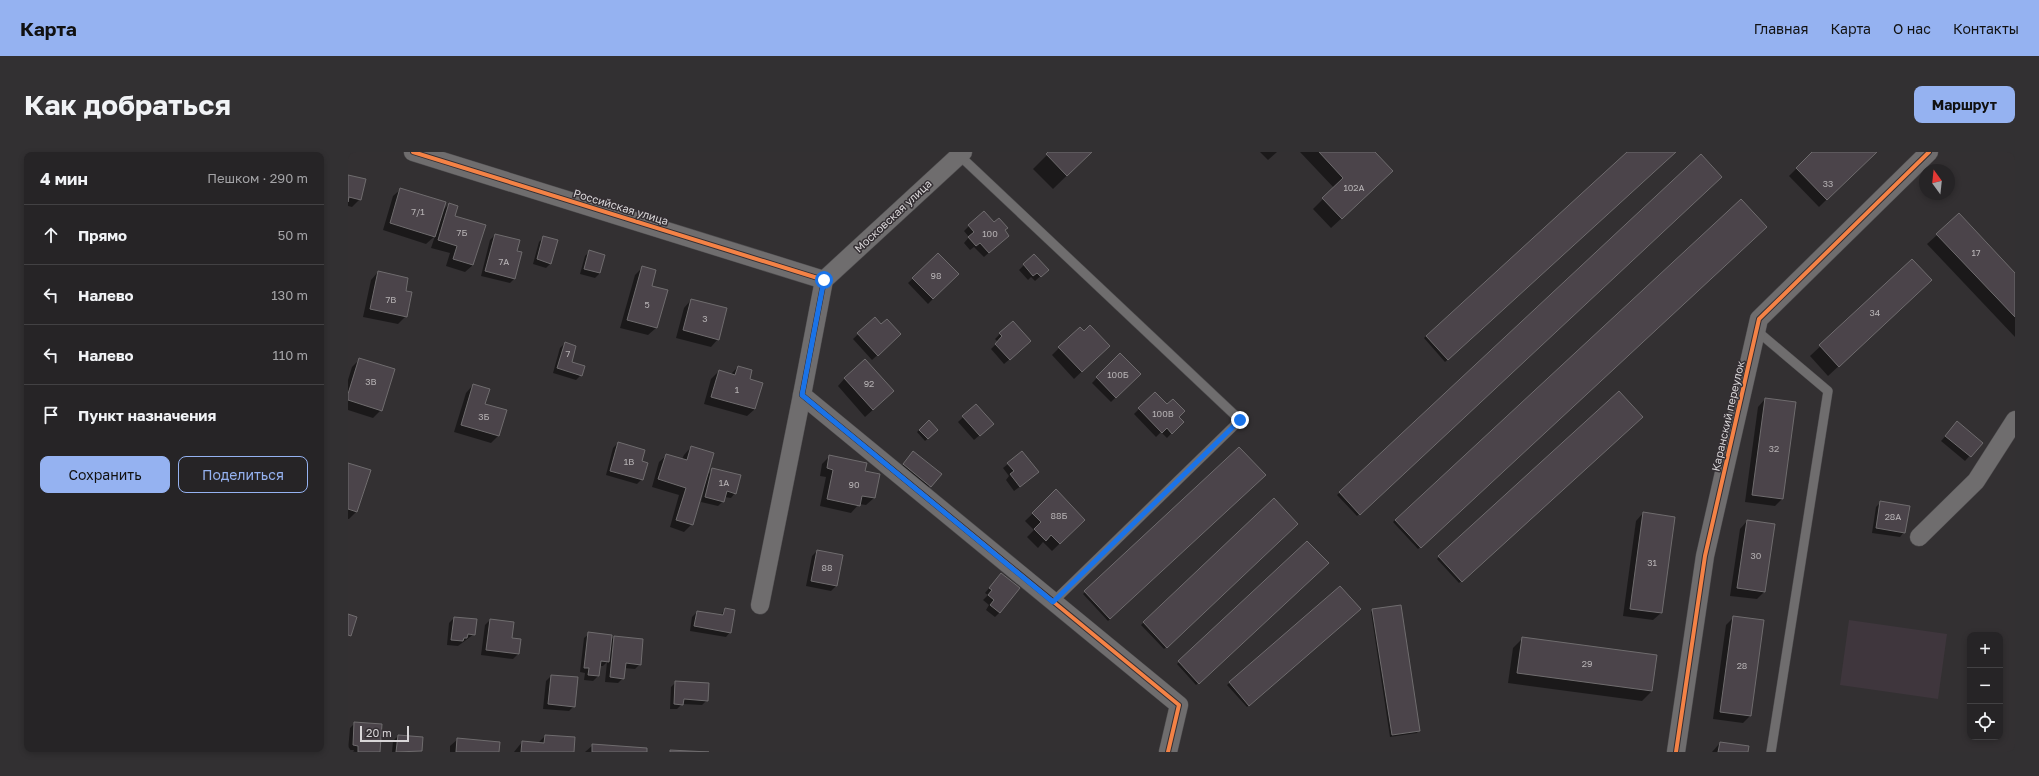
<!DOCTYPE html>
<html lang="ru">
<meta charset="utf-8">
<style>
:root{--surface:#262426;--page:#323032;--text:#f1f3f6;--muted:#a4a4a7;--line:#424143;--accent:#95b2f1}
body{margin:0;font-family:"Golos Text",sans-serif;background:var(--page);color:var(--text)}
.controls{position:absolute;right:12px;bottom:12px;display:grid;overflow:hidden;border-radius:8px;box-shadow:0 2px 6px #0003}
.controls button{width:36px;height:36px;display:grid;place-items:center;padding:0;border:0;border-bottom:1px solid var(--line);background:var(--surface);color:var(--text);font:20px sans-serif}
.compass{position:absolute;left:1571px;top:12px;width:36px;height:36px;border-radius:50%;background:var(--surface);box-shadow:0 2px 6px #0003;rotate:345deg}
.scale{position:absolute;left:12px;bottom:10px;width:49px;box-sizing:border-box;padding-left:4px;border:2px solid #d9d6d8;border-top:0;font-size:11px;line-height:14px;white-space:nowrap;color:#d9d6d8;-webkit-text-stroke:3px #342f33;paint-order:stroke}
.stop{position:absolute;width:12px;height:12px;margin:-9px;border:3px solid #1a73e8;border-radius:50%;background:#fff}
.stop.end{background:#1a73e8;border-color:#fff;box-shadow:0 1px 4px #0008}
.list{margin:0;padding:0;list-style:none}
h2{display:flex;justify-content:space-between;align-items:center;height:52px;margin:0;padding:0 16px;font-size:17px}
h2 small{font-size:13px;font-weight:400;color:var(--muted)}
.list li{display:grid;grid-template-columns:26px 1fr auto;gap:12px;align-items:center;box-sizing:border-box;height:60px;padding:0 16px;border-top:1px solid var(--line)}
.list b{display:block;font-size:15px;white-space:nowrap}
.list em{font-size:13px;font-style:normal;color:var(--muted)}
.actions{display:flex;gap:8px;padding:12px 16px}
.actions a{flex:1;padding:9px 0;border:1px solid var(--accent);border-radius:8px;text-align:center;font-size:14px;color:var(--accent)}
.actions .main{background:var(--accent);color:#111}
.icon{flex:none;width:22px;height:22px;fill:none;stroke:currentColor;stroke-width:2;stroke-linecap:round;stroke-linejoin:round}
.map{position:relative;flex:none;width:1667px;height:600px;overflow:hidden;border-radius:8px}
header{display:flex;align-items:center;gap:24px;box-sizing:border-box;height:56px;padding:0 20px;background:var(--accent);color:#111}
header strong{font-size:19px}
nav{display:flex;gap:22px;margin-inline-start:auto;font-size:14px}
.intro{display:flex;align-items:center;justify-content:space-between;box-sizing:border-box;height:96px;padding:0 24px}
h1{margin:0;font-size:28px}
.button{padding:10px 18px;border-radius:8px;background:var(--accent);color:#111;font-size:14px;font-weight:700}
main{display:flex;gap:24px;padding:0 24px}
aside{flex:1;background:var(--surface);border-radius:8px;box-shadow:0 2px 6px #0003}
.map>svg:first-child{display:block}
</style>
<header>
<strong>Карта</strong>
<nav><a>Главная</a><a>Карта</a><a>О нас</a><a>Контакты</a></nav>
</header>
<div class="intro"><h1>Как добраться</h1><a class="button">Маршрут</a></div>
<main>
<aside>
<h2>4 мин<small>Пешком · 290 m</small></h2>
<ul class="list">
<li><svg class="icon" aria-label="ahead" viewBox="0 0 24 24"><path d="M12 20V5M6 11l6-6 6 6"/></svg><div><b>Прямо</b></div><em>50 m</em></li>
<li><svg class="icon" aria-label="left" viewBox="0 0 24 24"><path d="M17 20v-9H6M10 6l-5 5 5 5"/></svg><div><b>Налево</b></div><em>130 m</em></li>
<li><svg class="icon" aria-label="left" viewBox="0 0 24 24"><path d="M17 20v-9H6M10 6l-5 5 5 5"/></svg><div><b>Налево</b></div><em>110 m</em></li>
<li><svg class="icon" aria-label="arrive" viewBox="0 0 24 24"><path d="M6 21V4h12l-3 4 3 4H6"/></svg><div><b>Пункт назначения</b></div></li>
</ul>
<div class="actions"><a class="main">Сохранить</a><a>Поделиться</a></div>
</aside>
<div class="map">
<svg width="1667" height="600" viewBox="0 0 1667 600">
<rect width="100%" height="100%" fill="#333032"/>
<path fill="#3f363d" d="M1501,468l98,14 -9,65 -98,-14z"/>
<g fill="#0007">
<path d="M702,0h41l-38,37 -20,-20z"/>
<path d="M912,0h17l-9,8z"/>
<path d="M952,0h74l8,29 -51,47 -18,-19 21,-21z"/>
<path d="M1280,0h47l-230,210 -21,-24z"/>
<path d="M1465,0h62l-56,55 -30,-31z"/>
<path d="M1353,4l19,21 -363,339 -20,-21z"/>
<path d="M0,24l12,23 -8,8 -4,-1z"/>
<path d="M53,37l40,23 8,-8 24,61 -8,7 -19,-6 4,-13 -19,-5 4,-12 -9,8 -43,-14 10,-34z"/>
<path d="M1393,49l24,26 -347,322 -25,-27z"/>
<path d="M646,72l10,6 -1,10 -19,17 -10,-10 -4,3 -6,-7 5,-6 -5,-6 5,-5z"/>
<path d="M147,83l21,17 -1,26 -5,5 -29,-7 9,-36z"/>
<path d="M1589,83l78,39v63l-88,-93z"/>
<path d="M196,85l7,26 -5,5 -13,-4 6,-22z"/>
<path d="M242,99l10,22 -5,5 -15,-4 5,-18z"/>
<path d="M590,103l19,19 -29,30 -20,-21z"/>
<path d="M686,103l13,15 -12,11 -4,-4 -3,3 -9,-10z"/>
<path d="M1564,108l9,30 -93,86 -18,-20z"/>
<path d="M295,115l7,19 16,5 -10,37 -8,7 -28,-7 15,-53z"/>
<path d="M30,120l27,19 1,25 -8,8 -35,-7 8,-37z"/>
<path d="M343,148l27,39 -7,8 -35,-9 8,-30z"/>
<path d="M527,166l20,21 -23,21 -19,-21z"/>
<path d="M652,182l25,12 -21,18 -13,-15 7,-7 -3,-3z"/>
<path d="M217,191l5,19 11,13 -5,5 -23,-7 7,-25z"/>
<path d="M711,196l42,5 -27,26 -22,-24z"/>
<path d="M772,202l19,20 -28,28 -19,-19z"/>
<path d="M11,208l22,50 -8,8 -25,-8v-30l4,-13z"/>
<path d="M390,215l10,12 14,4 -7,26 -8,7 -43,-12 7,-25 8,-8 11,4z"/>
<path d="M497,226l41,20 -21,19 -27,-31z"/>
<path d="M125,233l25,51 -7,7 -37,-11 12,-39z"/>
<path d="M1271,240l23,25 -183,166 -22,-24z"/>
<path d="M807,241l27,29 -15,16 -6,-6 -5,5 -22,-23z"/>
<path d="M1417,247l17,100 -7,7 -30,-4 13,-95z"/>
<path d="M628,253l12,23 -14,12 -16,-18z"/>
<path d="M581,269l8,9 -12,11 -8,-9z"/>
<path d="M1605,276l28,15 -16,18 -24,-20z"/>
<path d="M270,291l22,18 2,18 -5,5 -31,-9 7,-27z"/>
<path d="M343,295l16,28 6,-6 22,24 -4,5 -7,-1 -1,4 -5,5 -17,-4 3,-12h-2l-10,34 -8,8 -14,-5 9,-32 -27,-8 7,-25 8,-7 15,4 2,-4z"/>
<path d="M891,296l26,27 -157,146 -25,-27z"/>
<path d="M482,304l34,15 10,27 -8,7 -7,-1 -8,9 -31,-7 6,-29 -6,-1 2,-12z"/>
<path d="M561,306l31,16 -15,17 -26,-21z"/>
<path d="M0,312l8,48 -7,7h-1z"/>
<path d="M660,312l25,13 -19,14 -8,-11 3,-4 -6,-8z"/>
<path d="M708,339l28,29 -32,31 -9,-9 -5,6 -11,-11 7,-7 -9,-9z"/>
<path d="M926,348l22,24 -132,125 -23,-24z"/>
<path d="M1533,350l23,30 -4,5 -28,-4 4,-26z"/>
<path d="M1295,361l31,5 -13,95 -8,7 -30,-4 13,-95z"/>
<path d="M1399,369l17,71 -7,7 -27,-3 10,-67z"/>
<path d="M959,390l20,21 -131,122 -19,-21z"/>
<path d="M469,399l25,5 -6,30 -5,5 -25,-5 6,-30z"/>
<path d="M653,422l-1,38 -5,5 -9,-7 3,-5 -6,-5 5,-5 -3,-2z"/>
<path d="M992,435l17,24 -110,96 -20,-22z"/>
<path d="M377,457l5,23 -4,5 -36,-6 2,-14 5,-5 23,4z"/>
<path d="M1025,458l46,120 -2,3 -27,4 -19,-125z"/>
<path d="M1386,465l16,99 -7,7 -30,-4 13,-94z"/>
<path d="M106,466l20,16 -16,12 -11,-1 2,-22z"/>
<path d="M142,468l21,18 7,16 -5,5 -32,-4 4,-30z"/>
<path d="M241,482l21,7 4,-4 26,27 -5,5 -11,-1 -1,10 -5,5 -13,-1 2,-20 -4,4h-4l-1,10 -5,5 -9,-1 1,-7 -5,-1 4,-34z"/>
<path d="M1175,486l129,53 -10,10 -134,-18 5,-35z"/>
<path d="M203,524l23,30 -5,5 -26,-2 3,-28z"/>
<path d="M328,530l31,18 -5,5 -20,-1 -5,5h-7l1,-22z"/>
<path d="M7,571l24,29h-26l1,-2h-6l2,-22z"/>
<path d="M50,584l23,15 -29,1 1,-11z"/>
<path d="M197,584l28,16h-59l8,-10 16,1z"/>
<path d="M110,587l40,13h-48v-6z"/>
<path d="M1372,591l27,9h-35z"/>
<path d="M245,593l53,7h-61z"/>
</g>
<g fill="#4b444a" stroke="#6f6c6e">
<path d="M700,0h44l-25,24 -21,-22z"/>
<path d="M971,0h56l18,19 -51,48 -20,-21 21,-20z"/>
<path d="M1279,0h49l-228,208 -22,-24z"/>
<path d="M1464,0h65l-50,48 -31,-32z"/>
<path d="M1353,2l21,23 -362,338 -21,-23z"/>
<path d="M0,23l18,4 -5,21 -12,-3 -1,5z"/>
<path d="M52,36l46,14 -11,35 -45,-14z"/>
<path d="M1393,47l26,28 -346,321 -26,-28z"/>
<path d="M101,51l9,3 -3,10 31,9 -13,40 -20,-6 4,-13 -19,-6z"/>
<path d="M636,59l10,11 5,-4 9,10 -3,2 4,6 -20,17 -9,-10 -4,3 -8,-9 6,-5 -6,-7z"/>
<path d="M1611,61l56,60v44l-79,-83z"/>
<path d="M147,82l25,6 -3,11 5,1 -7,27 -30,-8z"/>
<path d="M195,84l15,4 -7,24 -14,-5z"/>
<path d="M241,98l16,5 -5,18 -16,-4z"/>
<path d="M590,101l21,21 -26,25 -21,-21z"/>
<path d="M686,102l15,16 -8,7 -4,-4 -4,3 -10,-12z"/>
<path d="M1564,107l20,21 -93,87 -20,-22z"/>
<path d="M294,114l14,4 -4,16 16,4 -11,38 -30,-8z"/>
<path d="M30,119l30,7 -2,13 6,1 -5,25 -37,-8z"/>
<path d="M343,147l36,9 -8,32 -36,-10z"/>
<path d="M527,165l6,7 6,-5 14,15 -23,22 -21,-23z"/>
<path d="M665,169l18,20 -21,19 -15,-16 7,-8 -3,-3z"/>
<path d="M742,173l20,21 -28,26 -24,-25 22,-20 4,4z"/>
<path d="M217,190l11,4 -4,16 13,4 -3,10 -25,-8z"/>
<path d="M772,201l21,21 -25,24 -20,-21z"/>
<path d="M11,206l36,11 -13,42 -34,-11v-6z"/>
<path d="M517,207l29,32 -21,19 -29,-32z"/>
<path d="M390,214l14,4 -2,9 13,4 -8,26 -44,-12 8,-27 16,5z"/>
<path d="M125,232l17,5 -5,15 22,6 -8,26 -38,-11z"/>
<path d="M1271,239l24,26 -181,165 -24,-26z"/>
<path d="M807,240l12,12 6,-5 12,12 -6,6 5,5 -12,12 -5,-6 -5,5 -24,-25z"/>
<path d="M1417,246l31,4 -13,97 -31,-4z"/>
<path d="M628,252l18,20 -14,12 -18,-20z"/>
<path d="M581,268l9,10 -10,9 -9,-9z"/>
<path d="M1609,269l26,22 -12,14 -26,-21z"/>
<path d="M270,290l27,8 -3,11 6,2 -5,17 -33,-9z"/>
<path d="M343,294l23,7 -21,72 -17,-5 10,-32 -28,-9 8,-25 21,6z"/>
<path d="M891,295l27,28 -156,144 -26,-28z"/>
<path d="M565,299l29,23 -11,13 -28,-23z"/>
<path d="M674,299l17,21 -19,15 -10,-13 4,-3 -7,-8z"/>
<path d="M481,303l38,8 -2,8 15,3 -5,24 -13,-2 -2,10 -33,-7 6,-29 -6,-2z"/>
<path d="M0,311l23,7 -14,42 -9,-3z"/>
<path d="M364,316l29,7 -5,19 -9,-3 -3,11 -19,-5z"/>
<path d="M708,337l29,31 -25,24 -9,-9 -5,6 -12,-12 7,-7 -9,-9z"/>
<path d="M926,346l24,26 -131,124 -24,-26z"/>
<path d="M1532,349l30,5 -5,27 -29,-5z"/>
<path d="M1295,360l32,5 -13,96 -32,-4z"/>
<path d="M1399,368l28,4 -10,68 -28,-4z"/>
<path d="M959,389l22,22 -130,121 -21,-23z"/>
<path d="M469,398l26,5 -6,31 -26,-5z"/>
<path d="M653,421l19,15 -20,25 -10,-8 4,-5 -6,-5 4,-5 -3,-2z"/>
<path d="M992,434l21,23 -112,97 -20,-24z"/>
<path d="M1053,453l19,126 -28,4 -20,-126z"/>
<path d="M377,456l10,2 -4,23 -37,-7 3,-15 26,4z"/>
<path d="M0,462l9,3 -6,19 -3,-1z"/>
<path d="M1385,464l31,4 -13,96 -31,-4z"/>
<path d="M106,465l23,2 -2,16 -7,-1 -1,4h-3l-1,3 -12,-1z"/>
<path d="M142,467l24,3 -2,16 9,1 -2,15 -33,-4z"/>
<path d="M240,480l24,3 -3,27 -8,-1 -2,15 -11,-1 1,-7h-5z"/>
<path d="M266,484l29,3 -2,26 -15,-2 -2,16 -14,-2z"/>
<path d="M1174,485l135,18 -5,36 -135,-18z"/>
<path d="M203,523l27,2 -3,30 -27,-3z"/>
<path d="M327,529l34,2 -1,18 -24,-2 -1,6 -9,-1z"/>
<path d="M6,570l28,2 -2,28h-22v-6l-5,-1z"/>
<path d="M50,583l25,2 -1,14 -26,1z"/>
<path d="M197,583l30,2 -1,15h-53l1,-11 22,2z"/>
<path d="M109,586l43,4 -1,10h-43z"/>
<path d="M1372,590l29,4 -1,6h-30z"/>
<path d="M244,592l55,4v4h-55z"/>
<path d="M322,598l39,2h-39z"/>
</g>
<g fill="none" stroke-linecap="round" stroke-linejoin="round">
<g stroke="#504e50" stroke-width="10">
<g id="service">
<path d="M611,3l281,265 -187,182"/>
<path d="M1409,179l71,60 -57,361"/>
</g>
</g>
<g stroke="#504e50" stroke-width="19">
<g id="minor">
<path d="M65,0l411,128"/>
<path d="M476,128l-22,115 377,310 -11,47"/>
<path d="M476,128l139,-128"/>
<path d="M1571,385l57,-56 39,-61"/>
<path d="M412,453l42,-210"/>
<path d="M1328,600l29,-196 54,-237 170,-167"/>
</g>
</g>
<use href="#service" stroke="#6f6d6e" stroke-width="9"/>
<use href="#minor" stroke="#6f6d6e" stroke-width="18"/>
<g stroke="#342f33" stroke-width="6">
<g id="cycleway">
<path d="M65,0l411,128 -22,115 377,310 -11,47"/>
<path d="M1328,600l29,-196 54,-237 170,-167"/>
</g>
</g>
<use href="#cycleway" stroke="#f48246" stroke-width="4"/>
</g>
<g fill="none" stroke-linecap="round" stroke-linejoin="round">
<path stroke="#1a73e8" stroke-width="5" d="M476,128l-22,115 251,207 187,-182"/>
</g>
<g text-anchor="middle" stroke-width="3" stroke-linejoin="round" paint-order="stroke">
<g font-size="9" fill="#b6b2b4">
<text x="1480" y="35">33</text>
<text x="1006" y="39">102А</text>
<text x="70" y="63">7/1</text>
<text x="114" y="84">7Б</text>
<text x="642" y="85">100</text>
<text x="1628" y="104">17</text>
<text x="156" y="113">7А</text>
<text x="588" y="127">98</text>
<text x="43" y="151">7В</text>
<text x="299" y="156">5</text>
<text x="1527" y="164">34</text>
<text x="357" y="170">3</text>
<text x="220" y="205">7</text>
<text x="770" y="226">100Б</text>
<text x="23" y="233">3В</text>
<text x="521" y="235">92</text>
<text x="389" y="241">1</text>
<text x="815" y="265">100В</text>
<text x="136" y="268">3Б</text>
<text x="1426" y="300">32</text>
<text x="281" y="313">1В</text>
<text x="376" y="334">1А</text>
<text x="506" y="336">90</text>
<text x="711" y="367">88Б</text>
<text x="1545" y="368">28А</text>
<text x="1408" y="407">30</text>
<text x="1304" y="414">31</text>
<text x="479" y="419">88</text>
<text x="1239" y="515">29</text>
<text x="1394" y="517">28</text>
</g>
<g font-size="11" fill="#d9d6d8" stroke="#342f33">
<text transform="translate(273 55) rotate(17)" y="4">Российская улица</text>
<text transform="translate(545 64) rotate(-43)" y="4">Московская улица</text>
<text transform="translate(1380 264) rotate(-77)" y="4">Каранский переулок</text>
</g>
</g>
</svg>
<div class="controls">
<button>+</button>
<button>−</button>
<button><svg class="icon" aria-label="locate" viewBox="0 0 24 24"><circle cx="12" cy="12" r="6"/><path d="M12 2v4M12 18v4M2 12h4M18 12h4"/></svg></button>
</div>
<svg class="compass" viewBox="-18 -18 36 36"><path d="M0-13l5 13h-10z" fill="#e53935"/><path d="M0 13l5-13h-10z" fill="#a4a4a7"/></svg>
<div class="scale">20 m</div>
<div class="stop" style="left:476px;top:128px"></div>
<div class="stop end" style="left:892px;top:268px"></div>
</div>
</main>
